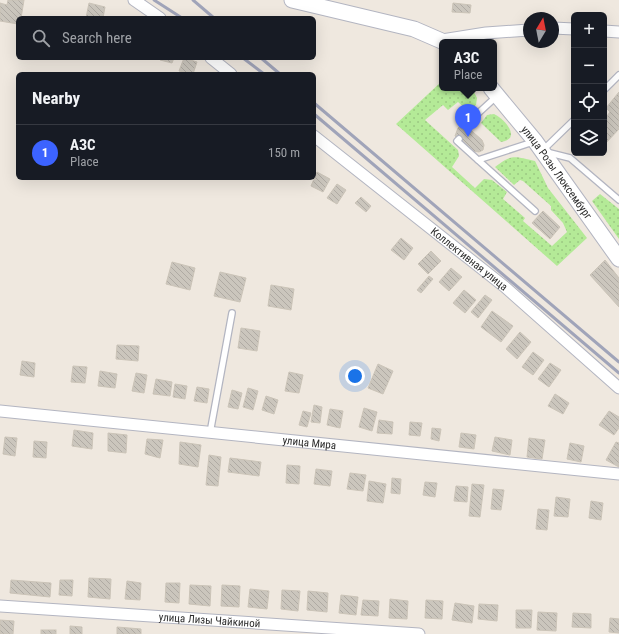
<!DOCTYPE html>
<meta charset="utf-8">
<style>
:root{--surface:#171b24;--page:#20242c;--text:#f1f3f6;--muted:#9ea1a6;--line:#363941;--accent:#3c63ff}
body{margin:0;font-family:"Roboto Condensed",sans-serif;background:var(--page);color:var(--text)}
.controls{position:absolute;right:12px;top:12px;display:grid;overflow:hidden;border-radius:6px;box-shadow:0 4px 16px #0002}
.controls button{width:36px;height:36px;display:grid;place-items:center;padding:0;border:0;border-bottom:1px solid var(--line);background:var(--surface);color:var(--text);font:20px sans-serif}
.compass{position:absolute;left:523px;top:12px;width:36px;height:36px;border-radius:50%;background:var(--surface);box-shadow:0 4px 16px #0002;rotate:10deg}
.you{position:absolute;left:355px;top:376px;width:14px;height:14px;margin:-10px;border:3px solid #fff;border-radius:50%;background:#1a73e8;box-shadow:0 0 0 6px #1a73e833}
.badge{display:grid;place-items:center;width:26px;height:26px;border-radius:50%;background:var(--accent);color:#fff;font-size:13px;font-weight:700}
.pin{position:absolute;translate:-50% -33px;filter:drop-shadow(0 1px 2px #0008)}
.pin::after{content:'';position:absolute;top:21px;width:14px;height:12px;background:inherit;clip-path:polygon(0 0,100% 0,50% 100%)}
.popup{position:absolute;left:439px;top:39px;width:58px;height:52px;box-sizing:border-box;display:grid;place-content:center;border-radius:6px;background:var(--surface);filter:drop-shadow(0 1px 3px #0005);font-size:13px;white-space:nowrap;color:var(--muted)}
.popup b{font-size:15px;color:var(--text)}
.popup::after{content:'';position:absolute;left:50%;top:100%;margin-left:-8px;border:8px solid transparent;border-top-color:var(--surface)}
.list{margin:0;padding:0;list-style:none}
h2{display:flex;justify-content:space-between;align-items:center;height:52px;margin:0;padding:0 16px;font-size:17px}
h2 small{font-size:13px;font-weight:400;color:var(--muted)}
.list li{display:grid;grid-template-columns:26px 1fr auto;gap:12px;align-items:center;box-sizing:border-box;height:56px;padding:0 16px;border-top:1px solid var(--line)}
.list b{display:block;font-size:15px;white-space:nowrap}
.list p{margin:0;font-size:13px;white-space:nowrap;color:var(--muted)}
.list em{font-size:13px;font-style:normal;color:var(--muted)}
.icon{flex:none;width:22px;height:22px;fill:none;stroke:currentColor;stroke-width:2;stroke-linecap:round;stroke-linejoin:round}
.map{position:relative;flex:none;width:619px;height:634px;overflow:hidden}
.search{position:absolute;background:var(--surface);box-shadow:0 4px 16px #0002;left:16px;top:16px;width:300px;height:44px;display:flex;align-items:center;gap:10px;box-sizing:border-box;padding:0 14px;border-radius:6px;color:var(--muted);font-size:15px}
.panel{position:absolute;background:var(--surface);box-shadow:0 4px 16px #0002;left:16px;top:72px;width:300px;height:108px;border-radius:6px}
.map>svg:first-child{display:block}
</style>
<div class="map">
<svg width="619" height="634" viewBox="0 0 619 634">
<defs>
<pattern id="grass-dots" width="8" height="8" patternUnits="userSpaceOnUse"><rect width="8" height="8" fill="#b4ea97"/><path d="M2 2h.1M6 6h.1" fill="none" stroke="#9bc982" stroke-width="1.8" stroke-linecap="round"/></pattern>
<pattern id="building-back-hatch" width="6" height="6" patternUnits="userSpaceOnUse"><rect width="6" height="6" fill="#cbc6bd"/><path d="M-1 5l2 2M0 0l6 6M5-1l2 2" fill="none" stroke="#afaaa3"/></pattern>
</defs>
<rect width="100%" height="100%" fill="#efe8df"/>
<g fill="url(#grass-dots)">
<path d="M442,81v7h30l5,10 -1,7 -8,6 -10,-9 -10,8 -5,-5 -18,15 33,30 1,6 -7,11 23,21 9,-9 8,1 15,12 -4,7 22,19 -2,3 29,25 15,-14 -4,-9 -12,-13v-4l-28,-25 -3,-1 -6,5 -19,-18c17,-13 19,-11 40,-6l13,27 39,50 -30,28 -161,-142z"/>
<path d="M494,114c11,5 28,25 7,28l-20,-19 6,-8z"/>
<path d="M600,194l19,15v30l-27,-38z"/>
</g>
<g fill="url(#building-back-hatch)" stroke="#cbc4b8">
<path d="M8,0h16l-3,18h-3v6l-18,-3v-18l7,2z"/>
<path d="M89,3l16,4 -2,11h-17z"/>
<path d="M453,3l18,2 -1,8 -18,-1z"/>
<path d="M161,58h13l-2,5 -12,-3z"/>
<path d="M184,58l13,4 -4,12 -14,-3z"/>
<path d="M619,92v37l-15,16v-25l6,-8 -4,-4z"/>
<path d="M461,125l5,1 16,14 2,5 -1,5 -4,2 -7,-1 -17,-15 3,-8z"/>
<path d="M317,172l13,7 -7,13 -12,-6z"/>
<path d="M337,184l9,6 -9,14 -10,-6z"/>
<path d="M361,197l10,9 -5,6 -11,-9z"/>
<path d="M543,211l17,16 -10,12 -18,-16z"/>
<path d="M401,238l12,10 -9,12 -13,-10z"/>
<path d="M431,251l10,10 -13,13 -10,-10z"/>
<path d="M605,260l14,18v29l-29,-32z"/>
<path d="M172,262l23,6 -5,22 -24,-6z"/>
<path d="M451,268l11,9 -13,14 -10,-9z"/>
<path d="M220,272l26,6 -6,24 -26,-6z"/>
<path d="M429,276l4,3 -12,14 -4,-3z"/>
<path d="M271,285l23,4 -3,21 -23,-4z"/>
<path d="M464,290l12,10 -11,13 -12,-10z"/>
<path d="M485,295l7,5 -14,18 -7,-6z"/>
<path d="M492,311l21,15 -12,16 -20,-15z"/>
<path d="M241,328l19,3 -3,20 -19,-3z"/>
<path d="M520,332l11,10 -14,17 -11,-10z"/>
<path d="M117,345l22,1 -1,15 -22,-2z"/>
<path d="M533,352l11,8 -11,15 -11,-8z"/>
<path d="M22,361l13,2 -1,14 -14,-2z"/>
<path d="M550,363l11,7 -12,17 -11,-8z"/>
<path d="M378,364l15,7 -10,23 -15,-6z"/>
<path d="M73,366l14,1 -2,16 -14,-1z"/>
<path d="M100,371l17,3 -2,14 -17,-2z"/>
<path d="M289,372l14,3 -4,18 -14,-2z"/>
<path d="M136,373l11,2 -3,18 -12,-2z"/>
<path d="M156,379l16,3 -2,14 -17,-2z"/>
<path d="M175,384l12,2 -2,13 -12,-2z"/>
<path d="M197,387l12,2 -2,14 -13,-2z"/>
<path d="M248,388l10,3 -5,19 -10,-3z"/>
<path d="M232,390l10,3 -4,16 -10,-2z"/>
<path d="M555,394l14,9 -6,11 -15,-8z"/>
<path d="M266,396l12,4 -4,14 -12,-4z"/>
<path d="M314,405l8,2 -2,16 -9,-1z"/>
<path d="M364,408l13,4 -5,19 -13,-4z"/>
<path d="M330,409l13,2 -3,17 -13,-3z"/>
<path d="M303,411l8,2 -4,14 -8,-2z"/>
<path d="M609,411l10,6v11l-5,7 -15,-10z"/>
<path d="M379,420l14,2 -1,12 -15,-1z"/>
<path d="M410,422l12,1 -2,13 -11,-1z"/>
<path d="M432,428l9,1 -2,12 -8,-2z"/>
<path d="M74,430l19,3 -1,16 -20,-3z"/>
<path d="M108,433l19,2 -1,18 -18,-2z"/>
<path d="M461,433l15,2 -2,14 -15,-2z"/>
<path d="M5,437l12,1 -2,18 -12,-2z"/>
<path d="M495,437l17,3 -2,15 -18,-4z"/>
<path d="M529,438l16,2 -3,19 -15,-2z"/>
<path d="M147,439l16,1 -3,18 -15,-4z"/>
<path d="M34,441l13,1 -1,16 -13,-1z"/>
<path d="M180,442l21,3 -3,22 -19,-3z"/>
<path d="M616,442l3,1v24l-13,-7z"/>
<path d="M570,443l14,3 -3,16 -14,-3z"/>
<path d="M209,455l12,2 -3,29 -12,-1z"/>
<path d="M230,458l31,4 -2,14 -31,-4z"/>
<path d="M287,465l13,1 -1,18 -13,-1z"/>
<path d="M316,469l16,2 -2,15 -16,-2z"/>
<path d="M350,473l16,2 -3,16 -16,-2z"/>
<path d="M392,478l9,1 -1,15 -9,-1z"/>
<path d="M369,481l17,3 -3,19 -16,-2z"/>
<path d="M425,482l12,1 -2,14 -12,-2z"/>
<path d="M472,484l12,1 -4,32 -11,-1z"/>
<path d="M456,486l12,1 -1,15 -13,-1z"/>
<path d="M493,489l11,1 -3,20 -10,-1z"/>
<path d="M556,497l14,2 -2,18 -14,-1z"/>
<path d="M591,501l12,2 -2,17 -12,-2z"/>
<path d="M538,509l11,1 -2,20 -11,-1z"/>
<path d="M89,578l22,1 -1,20 -22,-2z"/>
<path d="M11,580l40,3 -1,14 -40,-4z"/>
<path d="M60,580h13l-1,16 -13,-1z"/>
<path d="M127,581l14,2 -1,17 -15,-1z"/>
<path d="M166,583h14l-1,20 -14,-1z"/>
<path d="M190,585l21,1 -1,20 -21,-2z"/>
<path d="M222,585l18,1 -1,21 -18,-1z"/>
<path d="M250,589l19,2 -2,18 -19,-2z"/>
<path d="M282,590l18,1 -2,20 -17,-2z"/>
<path d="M308,591l20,2 -1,19 -20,-2z"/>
<path d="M341,595l17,2 -2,18 -17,-2z"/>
<path d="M390,599l18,2 -1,18 -18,-1z"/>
<path d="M363,600l16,1 -1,15 -17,-1z"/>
<path d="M426,600l17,1 -1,18 -17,-1z"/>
<path d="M455,603l19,3 -2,17 -20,-3z"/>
<path d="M479,604l19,1 -1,16 -19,-2z"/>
<path d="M516,610h16l-1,18h-15z"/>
<path d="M538,612l19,1 -1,18 -19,-1z"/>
<path d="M573,613l18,1v14l-19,-1z"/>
<path d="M610,618l9,1v14l-10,-1z"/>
<path d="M0,620l14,1 -1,13h-13z"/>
<path d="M70,626l12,1v7h-12z"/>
<path d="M117,627l24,2v5h-24z"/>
<rect x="41" y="630" width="15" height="4"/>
</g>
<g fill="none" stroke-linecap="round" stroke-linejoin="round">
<g stroke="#b3b5c1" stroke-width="8">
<g id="service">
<path d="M604,90l15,-15"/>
<path d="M467,127l7,-10 23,-21"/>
<path d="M459,139l-2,2 21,19 55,-18"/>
<path d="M542,151l32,-31"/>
<path d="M546,152l24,6 49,42"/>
<path d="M478,160l57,51"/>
<path d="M210,433l22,-120"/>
</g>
</g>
<g stroke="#b3b5c1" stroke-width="13">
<g id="minor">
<path d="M134,0l26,18"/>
<path d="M553,28l21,1"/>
<path d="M604,31l15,1"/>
<path d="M442,40l44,-7 43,-3"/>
<path d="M211,58l20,16"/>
<path id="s1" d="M314,136l191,151 114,101"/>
<path id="s2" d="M0,411l619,63"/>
<path id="s3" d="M0,606l419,28"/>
</g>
</g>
<g stroke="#b3b5c1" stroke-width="17">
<g id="secondary">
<path d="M292,0l122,29 30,13"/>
<path id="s4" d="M491,88l44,53 84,118"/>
</g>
</g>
<use href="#service" stroke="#fff" stroke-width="5.5"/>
<use href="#minor" stroke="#fff" stroke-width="11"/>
<use href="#secondary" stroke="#fff" stroke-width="15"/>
<g stroke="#a0a4b9" stroke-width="3">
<path d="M154,0l28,18"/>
<path d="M193,0l21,18"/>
<path d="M243,58l21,16"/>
<path d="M261,58l19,16"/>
<path d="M314,103l305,259"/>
<path d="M314,114l305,259"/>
</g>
</g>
<g text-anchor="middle" stroke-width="3.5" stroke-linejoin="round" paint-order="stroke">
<g font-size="11" fill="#2d2d2d" stroke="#fff">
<text dy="4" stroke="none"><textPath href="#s4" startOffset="107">улица Розы Люксембург</textPath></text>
<text dy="4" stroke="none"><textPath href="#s1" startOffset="198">Коллективная улица</textPath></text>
<text dy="4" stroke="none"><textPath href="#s2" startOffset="311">улица Мира</textPath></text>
<text dy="4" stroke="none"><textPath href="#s3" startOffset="210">улица Лизы Чайкиной</textPath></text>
</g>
</g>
</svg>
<div class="controls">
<button>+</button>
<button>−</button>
<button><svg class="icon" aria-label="locate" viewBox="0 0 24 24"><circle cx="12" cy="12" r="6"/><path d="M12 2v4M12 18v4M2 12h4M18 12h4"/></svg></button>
<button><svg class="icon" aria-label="layers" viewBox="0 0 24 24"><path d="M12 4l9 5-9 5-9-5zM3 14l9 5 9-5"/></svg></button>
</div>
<svg class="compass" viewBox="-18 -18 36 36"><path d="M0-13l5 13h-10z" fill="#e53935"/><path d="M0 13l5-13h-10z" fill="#9ea1a6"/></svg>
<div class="you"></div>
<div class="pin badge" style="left:468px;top:137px">1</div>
<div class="popup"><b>АЗС</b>Place</div>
<div class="search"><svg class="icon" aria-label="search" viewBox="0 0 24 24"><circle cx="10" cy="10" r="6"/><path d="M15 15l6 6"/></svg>Search here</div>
<section class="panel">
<h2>Nearby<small></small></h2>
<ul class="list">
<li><span class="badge">1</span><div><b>АЗС</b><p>Place</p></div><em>150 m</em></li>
</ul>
</section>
</div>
